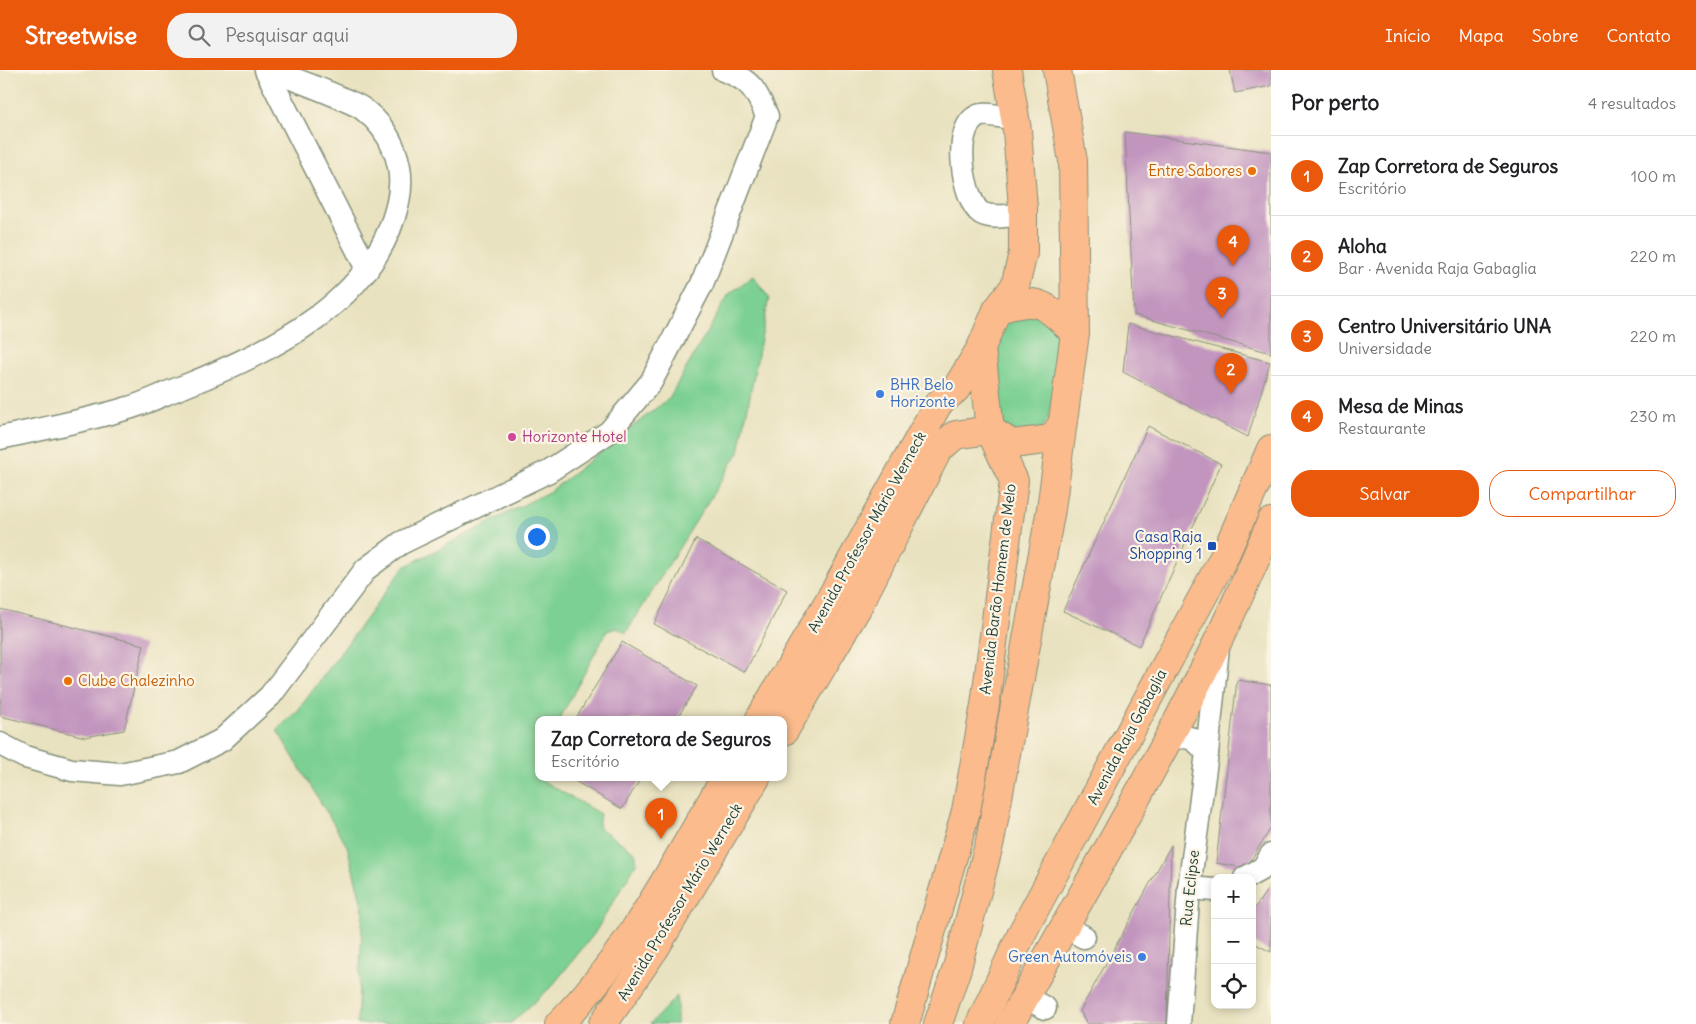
<!DOCTYPE html>
<html lang="pt">
<meta charset="utf-8">
<style>
:root{--surface:#fff;--page:#f2f2f2;--text:#202124;--muted:#757577;--line:#e0e0e0;--accent:#ea580c}
body{margin:0;font-family:Delius,sans-serif;background:var(--page);color:var(--text)}
.controls{position:absolute;right:15px;bottom:15px;display:grid;overflow:hidden;border-radius:10px;box-shadow:0 2px 8px #0003}
.controls button{width:45px;height:45px;display:grid;place-items:center;padding:0;border:0;border-bottom:1px solid var(--line);background:var(--surface);color:var(--text);font:25px sans-serif}
.you{position:absolute;left:536px;top:466px;width:18px;height:18px;margin:-12px;border:4px solid #fff;border-radius:50%;background:#1a73e8;box-shadow:0 0 0 8px #1a73e833}
.badge{display:grid;place-items:center;width:32px;height:32px;border-radius:50%;background:var(--accent);color:#fff;font-size:16px;font-weight:700}
.pin{position:absolute;translate:-50% -41px;filter:drop-shadow(0 1px 2px #0008)}
.pin::after{content:'';position:absolute;top:26px;width:18px;height:15px;background:inherit;clip-path:polygon(0 0,100% 0,50% 100%)}
.popup{position:absolute;left:535px;top:646px;width:252px;height:65px;box-sizing:border-box;display:grid;place-content:center;border-radius:10px;background:var(--surface);filter:drop-shadow(0 1px 4px #0005);font-size:16px;white-space:nowrap;color:var(--muted)}
.popup b{font-size:19px;color:var(--text)}
.popup::after{content:'';position:absolute;left:50%;top:100%;margin-left:-10px;border:10px solid transparent;border-top-color:var(--surface)}
.list{margin:0;padding:0;list-style:none}
h2{display:flex;justify-content:space-between;align-items:center;height:65px;margin:0;padding:0 20px;font-size:21px}
h2 small{font-size:16px;font-weight:400;color:var(--muted)}
.list li{display:grid;grid-template-columns:32px 1fr auto;gap:15px;align-items:center;box-sizing:border-box;height:80px;padding:0 20px;border-top:1px solid var(--line)}
.list b{display:block;font-size:19px;white-space:nowrap}
.list p{margin:0;font-size:16px;white-space:nowrap;color:var(--muted)}
.list em{font-size:16px;font-style:normal;color:var(--muted)}
.actions{display:flex;gap:10px;padding:15px 20px}
.actions a{flex:1;padding:11px 0;border:1px solid var(--accent);border-radius:20px;text-align:center;font-size:18px;color:var(--accent)}
.actions .main{background:var(--accent);color:#fff}
.icon{flex:none;width:28px;height:28px;fill:none;stroke:currentColor;stroke-width:2;stroke-linecap:round;stroke-linejoin:round}
.map{position:relative;flex:none;width:1271px;height:954px;overflow:hidden}
header{display:flex;align-items:center;gap:30px;box-sizing:border-box;height:70px;padding:0 25px;background:var(--accent);color:#fff}
header strong{font-size:24px}
nav{display:flex;gap:28px;margin-inline-start:auto;font-size:18px}
.search{width:350px;height:45px;background:var(--page);display:flex;align-items:center;gap:12px;box-sizing:border-box;padding:0 18px;border-radius:20px;color:var(--muted);font-size:19px}
main{display:flex}
aside{flex:1;background:var(--surface)}
.map>svg:first-child{display:block}
</style>
<header>
<strong>Streetwise</strong>
<div class="search"><svg class="icon" aria-label="search" viewBox="0 0 24 24"><circle cx="10" cy="10" r="6"/><path d="M15 15l6 6"/></svg>Pesquisar aqui</div>
<nav><a>Início</a><a>Mapa</a><a>Sobre</a><a>Contato</a></nav>
</header>
<main>
<div class="map">
<svg width="1271" height="954" viewBox="0 0 1271 954">
<rect width="100%" height="100%" fill="#fcf5e5"/>
<filter id="ink" filterUnits="userSpaceOnUse"><feTurbulence type="fractalNoise" baseFrequency=".02" numOctaves="2"/><feDisplacementMap in="SourceGraphic" scale="10" xChannelSelector="R" yChannelSelector="G"/><feConvolveMatrix kernelMatrix="1 2 1 2 8 2 1 2 1" color-interpolation-filters="sRGB"/></filter>
<filter id="wash" filterUnits="userSpaceOnUse"><feTurbulence type="fractalNoise" baseFrequency=".0096" numOctaves="4" result="noise"/><feDisplacementMap in="SourceGraphic" scale="20" xChannelSelector="R" yChannelSelector="G"/><feGaussianBlur stdDeviation="1.12" result="paint"/><feColorMatrix in="noise" values="0 0 0 0 0 0 0 0 0 0 0 0 0 0 0 0 0 1.4 0 .05"/><feComposite in="paint" operator="in"/></filter>
<g filter="url(#wash)">
<rect width="100%" height="100%" fill="#e9e2c0"/>
<g fill="#7bd093" stroke="#4d8664">
<path d="M753,206l16,22 -30,154 -113,181 -9,-5 -10,3 -48,89h-21v38l-4,8 4,12 62,36 -2,13 37,25 2,10 -43,72 -42,52 -41,37 -154,1 6,-115 -16,-63 -70,-116 22,-21 105,-142 148,-77 117,-92 60,-104z"/>
<path d="M1033,241l19,12 10,20 -14,76 -7,11 -12,5 -23,-6 -8,-14 -2,-70 6,-21 7,-7z"/>
<path d="M677,926v28h-27z"/>
</g>
<g id="blocks">
<g fill="#c295bf">
<path d="M1230,0h41v16l-36,7z"/>
<path d="M1125,62l146,20v201l-137,-38z"/>
<path d="M1128,254l142,38 -22,75 -125,-65z"/>
<path d="M1148,356l73,38 -82,182 -76,-35z"/>
<path d="M696,469l91,51 -42,82 -91,-48z"/>
<path d="M0,539l144,36 -20,85 -39,7 -85,-21z"/>
<path d="M622,572l75,44 -21,34h-101z"/>
<path d="M1237,610l34,5v143l-25,40 -30,-5z"/>
<path d="M570,708h71l-19,31z"/>
<path d="M1171,775l-4,179h-80l-7,-13z"/>
<path d="M1271,814v68l-19,-10v-30z"/>
</g>
</g>
</g>
<g filter="url(#ink)">
<use href="#blocks" fill-opacity="0" stroke="#84907a" stroke-width="1"/>
<g fill="none" stroke-linecap="round" stroke-linejoin="round">
<g stroke="#84907a" stroke-width="25">
<g id="minor">
<path d="M266,0l101,199"/>
<path d="M1015,47c-11,2 -24,-4 -34,-2 -32,8 -17,88 0,98 13,7 29,1 42,2"/>
<path d="M0,368c41,-9 84,-17 125,-29 20,-5 40,-16 60,-23 86,-35 191,-84 213,-184 8,-36 -6,-71 -35,-93 -5,-4 -14,-7 -20,-10 -24,-11 -49,-20 -74,-29"/>
<path d="M1168,669c21,-4 25,-3 39,14"/>
<path d="M0,674l25,13 47,13 48,4 59,-12 43,-22 48,-44 96,-127 35,-26 148,-72 60,-39 42,-50 51,-98 65,-168c-11,-26 -16,-36 -44,-46"/>
<path d="M1245,808l18,-10 8,-13"/>
<path d="M1189,818l26,2"/>
<path d="M1064,856l20,11"/>
<path d="M1025,927l20,11"/>
<path d="M1179,954l10,-136 18,-135 11,-106"/>
</g>
</g>
<g stroke="#84907a" stroke-width="30">
<g id="major">
<path d="M997,240c43,-15 47,-6 78,23"/>
<path d="M990,360l22,14 40,-5 10,-15"/>
<path d="M759,650l78,-133 101,-183 18,-15 25,-41"/>
<path d="M784,661l73,-123 81,-158 17,-15 35,-5"/>
<path d="M559,954c70,-70 116,-161 166,-246"/>
<path d="M603,954l52,-76 101,-170"/>
<path d="M905,954l61,-213 19,-106 29,-224 -24,-51 -9,-82 16,-38 18,-24 8,-33v-45l-6,-78 -10,-60"/>
<path d="M938,954l19,-56 33,-127 61,-332 24,-176 -2,-172 -16,-91"/>
<path d="M980,954l43,-93 202,-376 46,-106"/>
<path d="M1010,954c91,-165 190,-327 261,-502"/>
</g>
</g>
<use href="#minor" stroke="#fff" stroke-width="22"/>
<use href="#major" stroke="#fbbb8c" stroke-width="28"/>
</g>
</g>
<g fill="#e8710a" stroke="#fcf5e5" stroke-width="2">
<circle cx="1252" cy="101" r="5"/>
<circle cx="68" cy="611" r="5"/>
</g>
<g fill="#3f7fe0" stroke="#fcf5e5" stroke-width="2">
<circle cx="880" cy="324" r="5"/>
<circle cx="1142" cy="887" r="5"/>
</g>
<circle fill="#d1479c" stroke="#fcf5e5" stroke-width="2" cx="512" cy="367" r="5"/>
<rect fill="#1a4fb4" stroke="#fcf5e5" stroke-width="2" x="1207" y="471" width="10" height="10" rx="2.5"/>
<g text-anchor="middle" stroke-width="4.5" stroke-linejoin="round" paint-order="stroke">
<g font-size="15" fill="#c56008" stroke="#fcf5e5" text-anchor="end">
<text x="1242" y="106">Entre Sabores</text>
<text x="78" y="616" text-anchor="start">Clube Chalezinho</text>
</g>
<g font-size="15" fill="#366cbe" stroke="#fcf5e5" text-anchor="start">
<text x="890" y="320">BHR Belo<tspan x="890" dy="17">Horizonte</tspan></text>
<text x="1132" y="892" text-anchor="end">Green Automóveis</text>
</g>
<g font-size="15" fill="#b23c85" stroke="#fcf5e5" text-anchor="start">
<text x="522" y="372">Horizonte Hotel</text>
</g>
<g font-size="15" fill="#1f3d34" stroke="#fcf5e5">
<text transform="translate(867 462) rotate(-61)" y="5">Avenida Professor Mário Werneck</text>
<text transform="translate(998 519) rotate(-83)" y="5">Avenida Barão Homem de Melo</text>
<text transform="translate(1127 667) rotate(-62)" y="5">Avenida Raja Gabaglia</text>
<text transform="translate(1190 818) rotate(-84)" y="5">Rua Eclipse</text>
<text transform="translate(680 832) rotate(-59)" y="5">Avenida Professor Mário Werneck</text>
</g>
<g font-size="15" fill="#164399" stroke="#fcf5e5" text-anchor="end">
<text x="1202" y="472">Casa Raja<tspan x="1202" dy="17">Shopping 1</tspan></text>
</g>
</g>
</svg>
<div class="controls">
<button>+</button>
<button>−</button>
<button><svg class="icon" aria-label="locate" viewBox="0 0 24 24"><circle cx="12" cy="12" r="6"/><path d="M12 2v4M12 18v4M2 12h4M18 12h4"/></svg></button>
</div>
<div class="you"></div>
<div class="pin badge" style="left:661px;top:769px">1</div>
<div class="popup"><b>Zap Corretora de Seguros</b>Escritório</div>
<div class="pin badge" style="left:1231px;top:324px">2</div>
<div class="pin badge" style="left:1222px;top:248px">3</div>
<div class="pin badge" style="left:1233px;top:196px">4</div>
</div>
<aside>
<h2>Por perto<small>4 resultados</small></h2>
<ul class="list">
<li><span class="badge">1</span><div><b>Zap Corretora de Seguros</b><p>Escritório</p></div><em>100 m</em></li>
<li><span class="badge">2</span><div><b>Aloha</b><p>Bar · Avenida Raja Gabaglia</p></div><em>220 m</em></li>
<li><span class="badge">3</span><div><b>Centro Universitário UNA</b><p>Universidade</p></div><em>220 m</em></li>
<li><span class="badge">4</span><div><b>Mesa de Minas</b><p>Restaurante</p></div><em>230 m</em></li>
</ul>
<div class="actions"><a class="main">Salvar</a><a>Compartilhar</a></div>
</aside>
</main>
